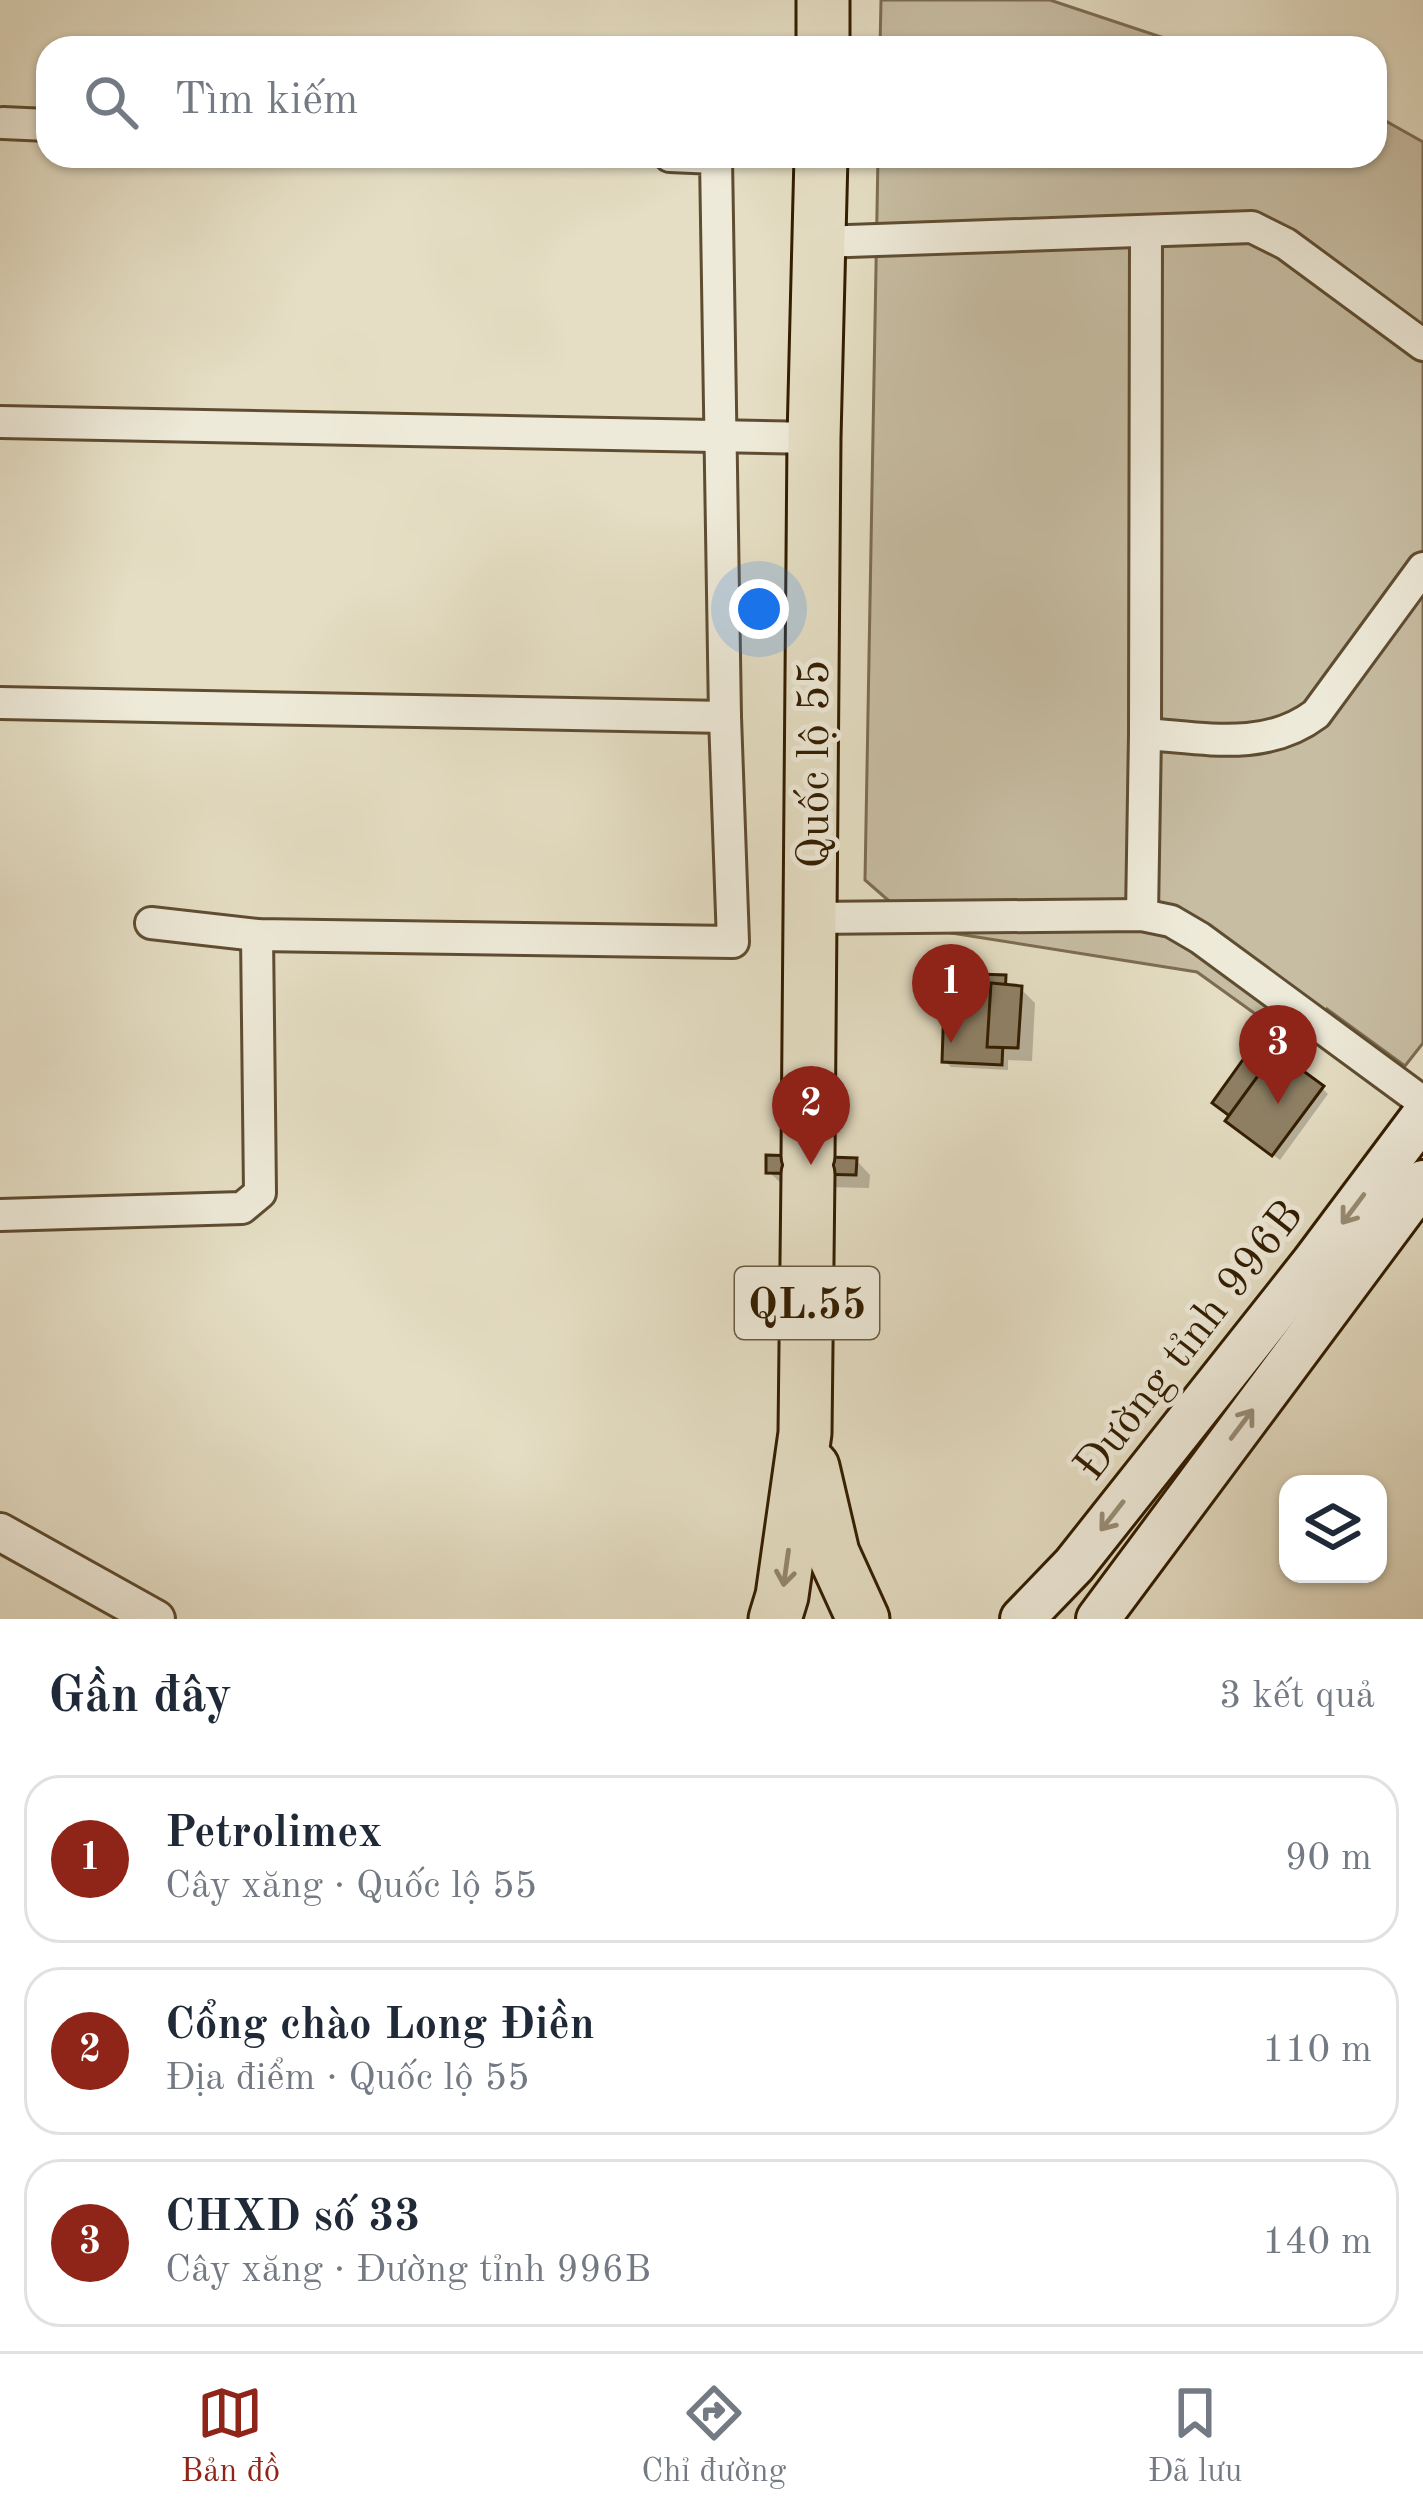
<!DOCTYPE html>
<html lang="vi">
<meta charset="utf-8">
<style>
:root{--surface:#fff;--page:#f2f2f3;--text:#1f2937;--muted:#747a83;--line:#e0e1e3;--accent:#8f2418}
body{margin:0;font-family:"Old Standard TT",serif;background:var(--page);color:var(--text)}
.controls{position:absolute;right:36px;bottom:36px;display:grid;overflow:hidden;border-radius:24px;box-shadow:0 3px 9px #0004}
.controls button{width:108px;height:108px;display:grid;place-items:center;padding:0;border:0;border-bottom:3px solid var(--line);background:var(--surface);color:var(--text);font:60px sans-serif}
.you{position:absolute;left:759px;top:609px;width:42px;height:42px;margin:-30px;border:9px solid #fff;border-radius:50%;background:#1a73e8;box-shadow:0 0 0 18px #1a73e833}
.badge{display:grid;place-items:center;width:78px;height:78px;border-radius:50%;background:var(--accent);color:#fff;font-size:39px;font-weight:700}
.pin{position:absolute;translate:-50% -99px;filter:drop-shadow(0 3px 6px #0008)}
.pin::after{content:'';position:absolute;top:63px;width:42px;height:36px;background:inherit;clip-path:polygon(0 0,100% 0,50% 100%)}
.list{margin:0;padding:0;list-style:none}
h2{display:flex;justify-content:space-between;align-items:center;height:156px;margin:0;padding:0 48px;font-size:51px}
h2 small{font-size:39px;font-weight:400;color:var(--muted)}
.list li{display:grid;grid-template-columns:78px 1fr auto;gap:36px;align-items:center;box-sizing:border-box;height:168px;margin:0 24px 24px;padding:0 24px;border:3px solid var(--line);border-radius:36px}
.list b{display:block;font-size:45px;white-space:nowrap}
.list p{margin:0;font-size:39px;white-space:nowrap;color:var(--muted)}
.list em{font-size:39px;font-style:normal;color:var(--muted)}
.icon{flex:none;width:66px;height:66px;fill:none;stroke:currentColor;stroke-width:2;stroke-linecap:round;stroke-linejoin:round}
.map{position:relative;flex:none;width:1423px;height:1619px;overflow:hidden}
.search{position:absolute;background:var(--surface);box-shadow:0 3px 9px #0004;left:36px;right:36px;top:36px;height:132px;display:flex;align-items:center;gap:30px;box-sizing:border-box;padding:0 42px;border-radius:36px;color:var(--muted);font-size:45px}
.sheet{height:732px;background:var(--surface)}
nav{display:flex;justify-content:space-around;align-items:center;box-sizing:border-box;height:168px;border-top:3px solid var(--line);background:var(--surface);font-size:33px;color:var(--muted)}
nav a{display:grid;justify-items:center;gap:6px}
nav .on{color:var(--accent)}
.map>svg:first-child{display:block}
</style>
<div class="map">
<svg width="1423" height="1619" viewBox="0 0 1423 1619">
<rect width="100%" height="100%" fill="#e5dec4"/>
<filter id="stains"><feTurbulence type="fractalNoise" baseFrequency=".00167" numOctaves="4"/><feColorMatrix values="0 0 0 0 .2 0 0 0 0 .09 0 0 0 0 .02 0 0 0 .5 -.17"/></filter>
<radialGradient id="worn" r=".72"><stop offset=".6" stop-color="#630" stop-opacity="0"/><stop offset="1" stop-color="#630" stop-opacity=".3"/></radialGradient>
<g fill="#c7bda3" stroke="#7c6d52" stroke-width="3">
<path d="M881,0h169l144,48h-314z"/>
<path d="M1375,115l48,27v901l-18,23 -78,-57 -15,30 -51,-21 -64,-46 -277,-44 -55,-48 13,-724h497z"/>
</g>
<g fill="#0003">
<path d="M1004,978l7,10 10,1 14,14 -3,58 -24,-1v10l-57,-3 -6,-6z"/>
<path d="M1322,1088l6,6 -48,66 -45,-33 -4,-9 -15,-16z"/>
<path d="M856,1160l14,15 -1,13 -85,-2 -15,-14z"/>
</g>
<g fill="#8f8166" stroke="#321d00" stroke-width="3">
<path d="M945,973l61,2 -4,90 -60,-3z"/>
<path d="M991,983l31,3 -4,62 -31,-1z"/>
<path d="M1252,1047l27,20 -40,56 -27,-20z"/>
<path d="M1276,1051l48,35 -52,70 -47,-35z"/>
<path d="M766,1155l91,3 -1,17 -90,-2z"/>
</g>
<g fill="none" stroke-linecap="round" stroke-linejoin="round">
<g stroke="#5f4d31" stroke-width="36">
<g id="minor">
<path d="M3,123l45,2"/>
<path d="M820,242l432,-15 34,17 137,101"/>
<path d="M0,422l814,16"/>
<path d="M0,703l725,14"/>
<path d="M1145,734c59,4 121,18 171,-20l107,-146"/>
<path d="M1142,915l3,-181 1,-501"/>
<path d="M810,918l332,-3 29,6 29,17 223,164"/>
<path d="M151,923l106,12 476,7 -8,-225 -9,-559 -46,-2"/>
<path d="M0,1215l242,-7 18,-15 -3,-258"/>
</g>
</g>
<g stroke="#5f4d31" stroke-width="42">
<path id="tertiary" d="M0,1532l156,87"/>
</g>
<g stroke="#321d00" stroke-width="48">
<g id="secondary">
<path d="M1022,1619l52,-54 239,-302 110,-147"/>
<path d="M1098,1619l325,-437"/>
</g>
</g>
<g stroke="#321d00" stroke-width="57">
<g id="trunk">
<path d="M823,48v-48"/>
<path d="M808,1156l6,-718 7,-282"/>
<path d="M813,1467l20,86 30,66"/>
<path d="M775,1619l7,-23 23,-163 3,-259"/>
</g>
</g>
<use href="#minor" stroke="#eeead9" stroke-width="30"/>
<use href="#tertiary" stroke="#eeead9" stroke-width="36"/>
<use href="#secondary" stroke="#eeead9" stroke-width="42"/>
<use href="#trunk" stroke="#e5dec4" stroke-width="51"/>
</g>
<defs><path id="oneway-shaft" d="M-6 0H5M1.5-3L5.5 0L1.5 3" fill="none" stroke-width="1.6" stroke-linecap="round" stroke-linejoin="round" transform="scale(3)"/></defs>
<g stroke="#998e77">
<use href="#oneway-shaft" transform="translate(1353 1209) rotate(127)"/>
<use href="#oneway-shaft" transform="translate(1242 1424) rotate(-53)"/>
<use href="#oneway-shaft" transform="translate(1112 1516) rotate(128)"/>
</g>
<use stroke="#94876c" href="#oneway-shaft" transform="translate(786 1568) rotate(98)"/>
<g text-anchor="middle" stroke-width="10" stroke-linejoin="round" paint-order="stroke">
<rect fill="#eeead9" stroke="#6a5a41" stroke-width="3" x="735" y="1267" width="144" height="72" rx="9"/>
<g font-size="42" font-weight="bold" fill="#321d00">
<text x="807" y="1318">QL.55</text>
</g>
<g font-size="45" fill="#321d00" stroke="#eeead9">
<text transform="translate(812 764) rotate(-90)" y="16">Quốc lộ 55</text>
<text transform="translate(1187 1339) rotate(-52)" y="16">Đường tỉnh 996B</text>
</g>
</g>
<rect width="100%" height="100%" filter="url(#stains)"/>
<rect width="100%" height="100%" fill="url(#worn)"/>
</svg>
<div class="controls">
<button><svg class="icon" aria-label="layers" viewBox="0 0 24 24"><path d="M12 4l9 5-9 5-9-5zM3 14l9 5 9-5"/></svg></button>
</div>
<div class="you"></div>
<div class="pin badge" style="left:951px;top:1043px">1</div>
<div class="pin badge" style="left:811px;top:1165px">2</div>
<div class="pin badge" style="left:1278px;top:1104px">3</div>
<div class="search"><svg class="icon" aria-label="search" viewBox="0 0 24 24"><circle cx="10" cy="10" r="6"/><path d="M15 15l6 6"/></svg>Tìm kiếm</div>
</div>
<section class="sheet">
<h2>Gần đây<small>3 kết quả</small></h2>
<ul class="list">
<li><span class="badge">1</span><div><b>Petrolimex</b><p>Cây xăng · Quốc lộ 55</p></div><em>90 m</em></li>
<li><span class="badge">2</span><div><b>Cổng chào Long Điền</b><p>Địa điểm · Quốc lộ 55</p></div><em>110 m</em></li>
<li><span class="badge">3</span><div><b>CHXD số 33</b><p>Cây xăng · Đường tỉnh 996B</p></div><em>140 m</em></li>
</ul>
</section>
<nav>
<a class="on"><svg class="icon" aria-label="map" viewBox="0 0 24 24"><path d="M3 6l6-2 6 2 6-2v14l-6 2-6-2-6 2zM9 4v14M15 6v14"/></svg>Bản đồ</a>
<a><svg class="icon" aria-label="directions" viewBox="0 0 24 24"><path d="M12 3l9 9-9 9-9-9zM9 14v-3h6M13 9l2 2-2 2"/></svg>Chỉ đường</a>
<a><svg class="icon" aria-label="saved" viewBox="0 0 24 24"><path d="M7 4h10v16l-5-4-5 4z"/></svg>Đã lưu</a>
</nav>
